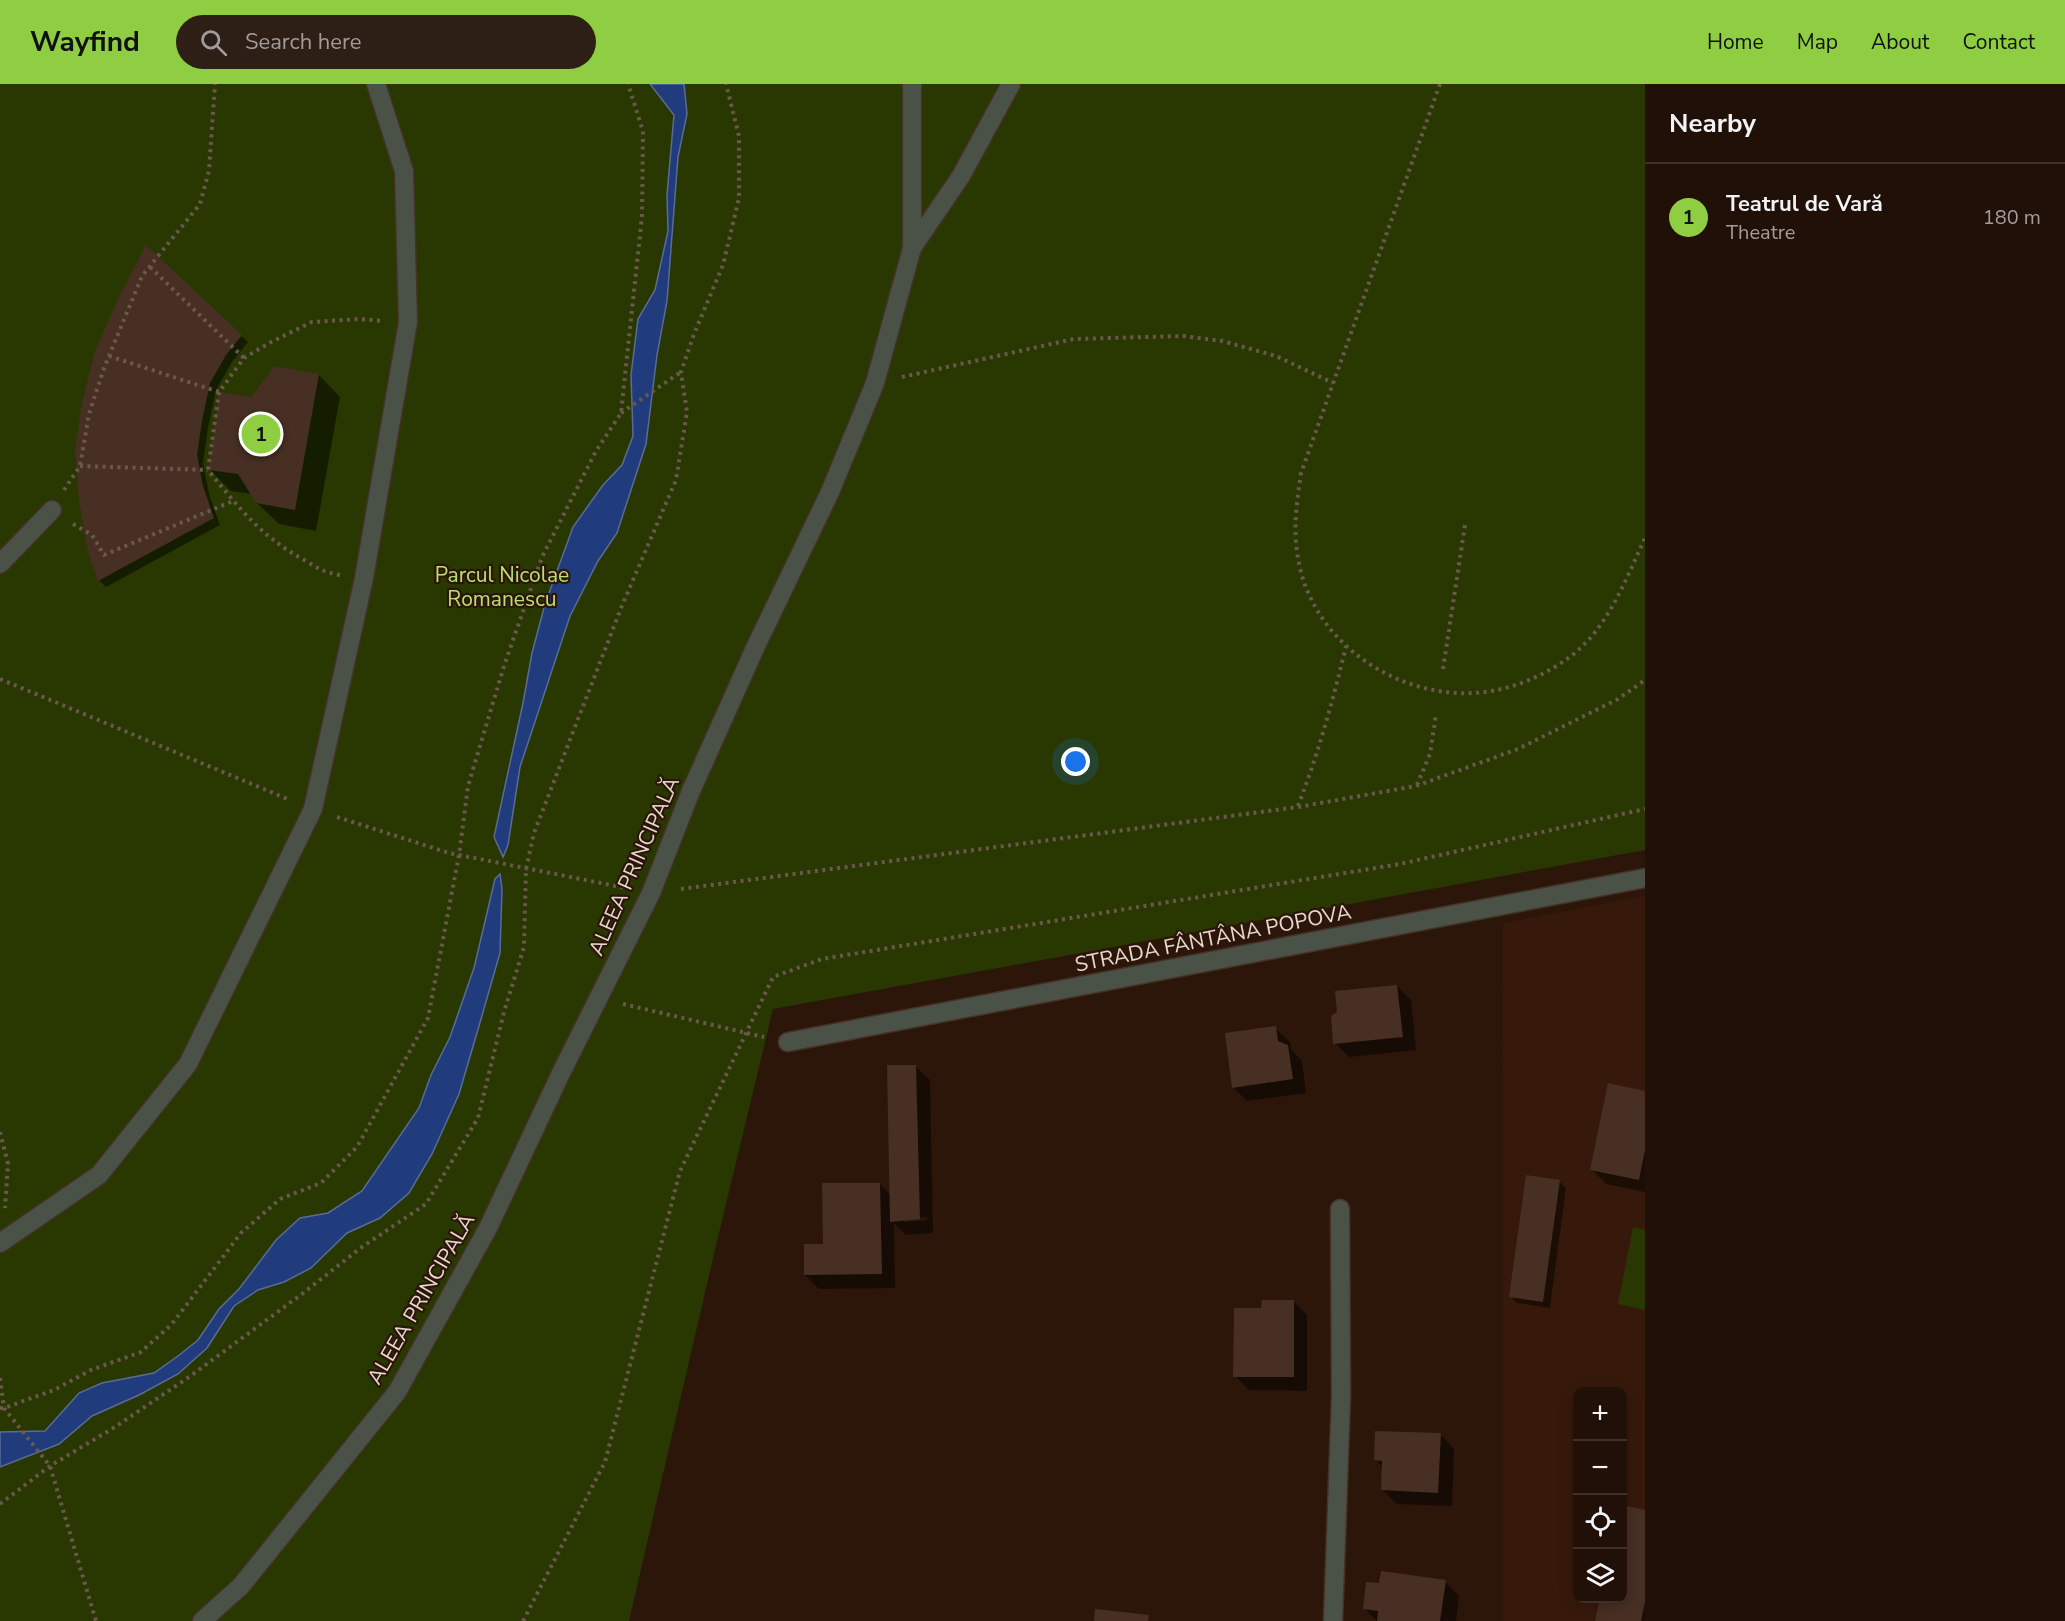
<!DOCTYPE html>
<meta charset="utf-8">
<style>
:root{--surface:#211008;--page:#2d1e16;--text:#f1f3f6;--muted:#a29d9c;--line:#3e3029;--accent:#8fcd42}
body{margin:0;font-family:"Nunito Sans",sans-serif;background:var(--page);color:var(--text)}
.controls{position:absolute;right:18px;bottom:18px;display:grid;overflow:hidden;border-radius:12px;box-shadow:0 3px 15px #0003}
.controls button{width:54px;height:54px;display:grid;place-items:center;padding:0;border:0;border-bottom:2px solid var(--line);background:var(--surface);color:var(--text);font:30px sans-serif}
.you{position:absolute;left:1076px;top:678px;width:21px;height:21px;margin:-15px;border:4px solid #fff;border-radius:50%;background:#1a73e8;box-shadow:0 0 0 9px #1a73e833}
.badge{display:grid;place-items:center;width:39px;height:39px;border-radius:50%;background:var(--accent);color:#111;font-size:20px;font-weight:700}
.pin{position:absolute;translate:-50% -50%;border:3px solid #fff;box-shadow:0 2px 6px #0006}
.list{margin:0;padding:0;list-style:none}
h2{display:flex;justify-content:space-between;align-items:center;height:78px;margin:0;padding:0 24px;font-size:26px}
h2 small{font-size:20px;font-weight:400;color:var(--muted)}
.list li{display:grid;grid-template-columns:39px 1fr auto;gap:18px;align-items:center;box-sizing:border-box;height:108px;padding:0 24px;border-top:2px solid var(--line)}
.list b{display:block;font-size:22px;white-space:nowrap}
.list p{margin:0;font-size:20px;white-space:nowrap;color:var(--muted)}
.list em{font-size:20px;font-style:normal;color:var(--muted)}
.icon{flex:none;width:33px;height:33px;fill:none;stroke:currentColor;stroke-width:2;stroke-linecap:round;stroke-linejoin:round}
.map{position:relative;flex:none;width:1645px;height:1537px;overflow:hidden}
header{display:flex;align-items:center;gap:36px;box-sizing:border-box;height:84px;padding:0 30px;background:var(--accent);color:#111}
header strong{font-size:28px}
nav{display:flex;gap:33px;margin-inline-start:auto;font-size:21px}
.search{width:420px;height:54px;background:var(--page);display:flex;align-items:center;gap:15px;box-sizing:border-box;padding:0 21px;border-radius:33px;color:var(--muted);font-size:22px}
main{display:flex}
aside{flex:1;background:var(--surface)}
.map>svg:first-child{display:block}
</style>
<header>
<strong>Wayfind</strong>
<div class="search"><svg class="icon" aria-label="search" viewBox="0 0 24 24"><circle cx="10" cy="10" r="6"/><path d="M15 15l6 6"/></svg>Search here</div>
<nav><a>Home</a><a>Map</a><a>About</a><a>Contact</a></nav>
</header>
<main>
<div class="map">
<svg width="1645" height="1537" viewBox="0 0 1645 1537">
<rect width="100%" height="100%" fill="#2c160a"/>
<path fill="#36190b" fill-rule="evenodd" d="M1645,812v725h-143l1,-698zM1578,1308h44v206h-44z"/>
<g fill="#283800">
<path d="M0,0h1645v766l-872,159 -59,245 -85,367h-629z"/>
<path d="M1633,1143l12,3v80l-27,-6z"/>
</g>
<g fill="#203c7d" stroke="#5c6b96" stroke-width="1.5">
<path d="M650,0h34l3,30 -9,43 -11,144 -10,54 -11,89 -29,89 -19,28 -28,55 -50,151 -12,78 -5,12 -9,-20 29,-134 9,-50 13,-49 28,-77 30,-42 19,-20 11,-29 -2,-61 7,-56 17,-29 13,-59 -1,-36 7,-80z"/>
<path d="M500,790l2,15 -2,64 -21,73 -20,68 -27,60 -23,39 -29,25 -33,15 -36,35 -27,14 -26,8 -24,16 -27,42 -29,26 -39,21 -47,21 -33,28 -59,23v-35l45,-1 34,-38 23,-10 52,-10 24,-17 20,-16 21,-31 20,-20 37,-49 24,-22 28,-5 34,-22 57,-83 12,-33 19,-38 24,-69 21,-89z"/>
</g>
<g fill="#0007" fill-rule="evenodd">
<path d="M241,252l7,6 -16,20 -16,28 -8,38 -5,35 6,31 11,31 -114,62 -7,-7 -19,-80z"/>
<path d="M319,291l21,22 -24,134 -37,-7 -22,-21 -5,-9 -21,-3 -21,-21 41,-72z"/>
<path d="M1397,902l14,14 5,50 -67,7 -14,-14z"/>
<path d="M1275,944l15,14 1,7 11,12 4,32 -59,8 -14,-14z"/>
<path d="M915,982l15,14 3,153 -27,2 -12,-12 1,65 -76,1 -14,-14 19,-30 56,-61 11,12zM927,1133v3l-23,2v-3z"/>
<path d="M1645,1009v99l-39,-8 -15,-15z"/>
<path d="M1559,1097l7,7 -16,120 -33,-5 -6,-7z"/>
<path d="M1293,1217l14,14v76l-58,-1 -14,-14 28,-67z"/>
<path d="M1440,1350l14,15 -2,57 -55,-2 -15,-14 1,-23 -8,-8z"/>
<path d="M1645,1427v110h-49l26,-23z"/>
<path d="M1445,1498l14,14 -3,25h-79l-13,-13z"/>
</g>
<g fill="#472f23">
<path d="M146,161l96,90 -16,20 -16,28 -8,38 -5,34 6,31 11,32 -116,63 -10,-29 -9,-52 -4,-51 7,-46 13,-52 23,-52z"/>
<path d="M275,282l44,8 -24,136 -39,-7 -18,-29 -30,-4 11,-78 32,5z"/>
<path d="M1397,901l6,52 -70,7 -2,-28 6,-4 -2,-21z"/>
<path d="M1276,942l2,15 10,4 5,34 -61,9 -7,-55z"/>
<path d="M887,981h29l4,154 -30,3z"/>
<path d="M1608,999l37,8v59l-6,30 -49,-10z"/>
<path d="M1526,1091l34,5 -17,122 -34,-5z"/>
<path d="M822,1099h58l2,91 -78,1v-31h19z"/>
<path d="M1262,1216h32v77h-61l1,-69h27z"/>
<path d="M1375,1347l66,2 -3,60 -57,-3 1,-29 -8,-1z"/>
<path d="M1622,1421l23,5v92l-4,19h-46l5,-23h22z"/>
<path d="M1381,1487l65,9 -6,41h-63l1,-10 -15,-2 3,-27 13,1z"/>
<path d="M1095,1525l54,6 -1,6h-54z"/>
</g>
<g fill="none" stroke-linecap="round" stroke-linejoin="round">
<g stroke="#463126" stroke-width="21">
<g id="street">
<path d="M912,164l49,-72 50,-92"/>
<path d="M0,480l52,-54"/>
<path d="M788,958l857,-164"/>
<path d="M0,1159l99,-68 89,-111 125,-255 51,-231 44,-256 -4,-151 -28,-87"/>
<path d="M202,1537l39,-35 156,-194 91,-164 73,-155 90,-180 40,-102 64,-143 75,-156 45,-109 37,-135v-164"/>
<path d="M1333,1537l8,-224 -1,-188"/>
</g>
</g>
<g stroke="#6b584d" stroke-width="4" stroke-dasharray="3 4.5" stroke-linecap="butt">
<path d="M1440,0l-139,389c-5,35 -9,60 -1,95 18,77 97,129 174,125 35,-2 69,-16 97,-37 37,-28 55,-77 74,-118"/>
<path d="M150,183l94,91"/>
<path d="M109,272l110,36"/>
<path d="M902,293l172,-38 109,-3 39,5 54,15 57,27"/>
<path d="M621,329l60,-41"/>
<path d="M80,382l128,4"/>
<path d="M64,406l16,-24 9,-52 15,-46 38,-92 58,-72 9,-33 6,-87"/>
<path d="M73,440l19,11 12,20 129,-54"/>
<path d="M340,491c-14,-2 -23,-7 -34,-14 -45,-24 -66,-52 -98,-91l11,-78 25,-34 27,-16 41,-20 48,-3 24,2"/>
<path d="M1443,585l22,-144"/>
<path d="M0,595l290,121"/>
<path d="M1417,701l13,-31 6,-40"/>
<path d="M1298,722c20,-52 35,-105 48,-160"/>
<path d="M337,733l112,36 177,35"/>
<path d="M681,805l617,-82 118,-21 102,-37 100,-50 27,-19"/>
<path d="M623,920l141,33"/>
<path d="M0,1048l8,32 -3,44"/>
<path d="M0,1294l4,30 46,58 46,155"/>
<path d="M0,1324h4l50,-18 37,-20 50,-18 31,-28 69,-91 39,-34 41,-16 36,-36 71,-129 31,-163 9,-69 36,-120 38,-109 54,-106 25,-38 21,-197 1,-85 -15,-47"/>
<path d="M0,1420l50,-38 65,-39 74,-50 113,-83 60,-47 64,-43 52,-86 26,-106 20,-65 2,-78 8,-36 87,-225 55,-128 11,-68 -6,-40 13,-38 29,-69 16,-67v-62l-13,-52"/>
<path d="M523,1537l82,-159 75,-291 93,-194 49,-18 578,-95 245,-55"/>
</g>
<use href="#street" stroke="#4a5248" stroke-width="18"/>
</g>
<g text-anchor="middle" stroke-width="4.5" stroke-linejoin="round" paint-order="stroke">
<g font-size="21" fill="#b8e072" stroke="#2c160a">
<text x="502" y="498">Parcul Nicolae<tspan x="502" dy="24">Romanescu</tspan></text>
</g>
<g font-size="21" fill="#e9d9d1" stroke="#2c160a">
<text transform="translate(634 782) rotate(-66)" y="7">ALEEA PRINCIPALĂ</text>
<text transform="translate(1213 854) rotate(-11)" y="7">STRADA FÂNTÂNA POPOVA</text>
<text transform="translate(421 1215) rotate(-60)" y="7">ALEEA PRINCIPALĂ</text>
</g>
</g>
</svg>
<div class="controls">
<button>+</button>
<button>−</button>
<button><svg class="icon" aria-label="locate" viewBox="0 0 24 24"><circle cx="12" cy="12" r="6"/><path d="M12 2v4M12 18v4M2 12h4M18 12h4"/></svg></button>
<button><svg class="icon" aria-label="layers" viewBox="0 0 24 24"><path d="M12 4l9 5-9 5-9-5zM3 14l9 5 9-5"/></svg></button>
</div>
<div class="you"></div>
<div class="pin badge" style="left:261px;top:350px">1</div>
</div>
<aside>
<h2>Nearby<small></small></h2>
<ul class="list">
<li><span class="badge">1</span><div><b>Teatrul de Vară</b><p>Theatre</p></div><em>180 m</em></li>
</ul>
</aside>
</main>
